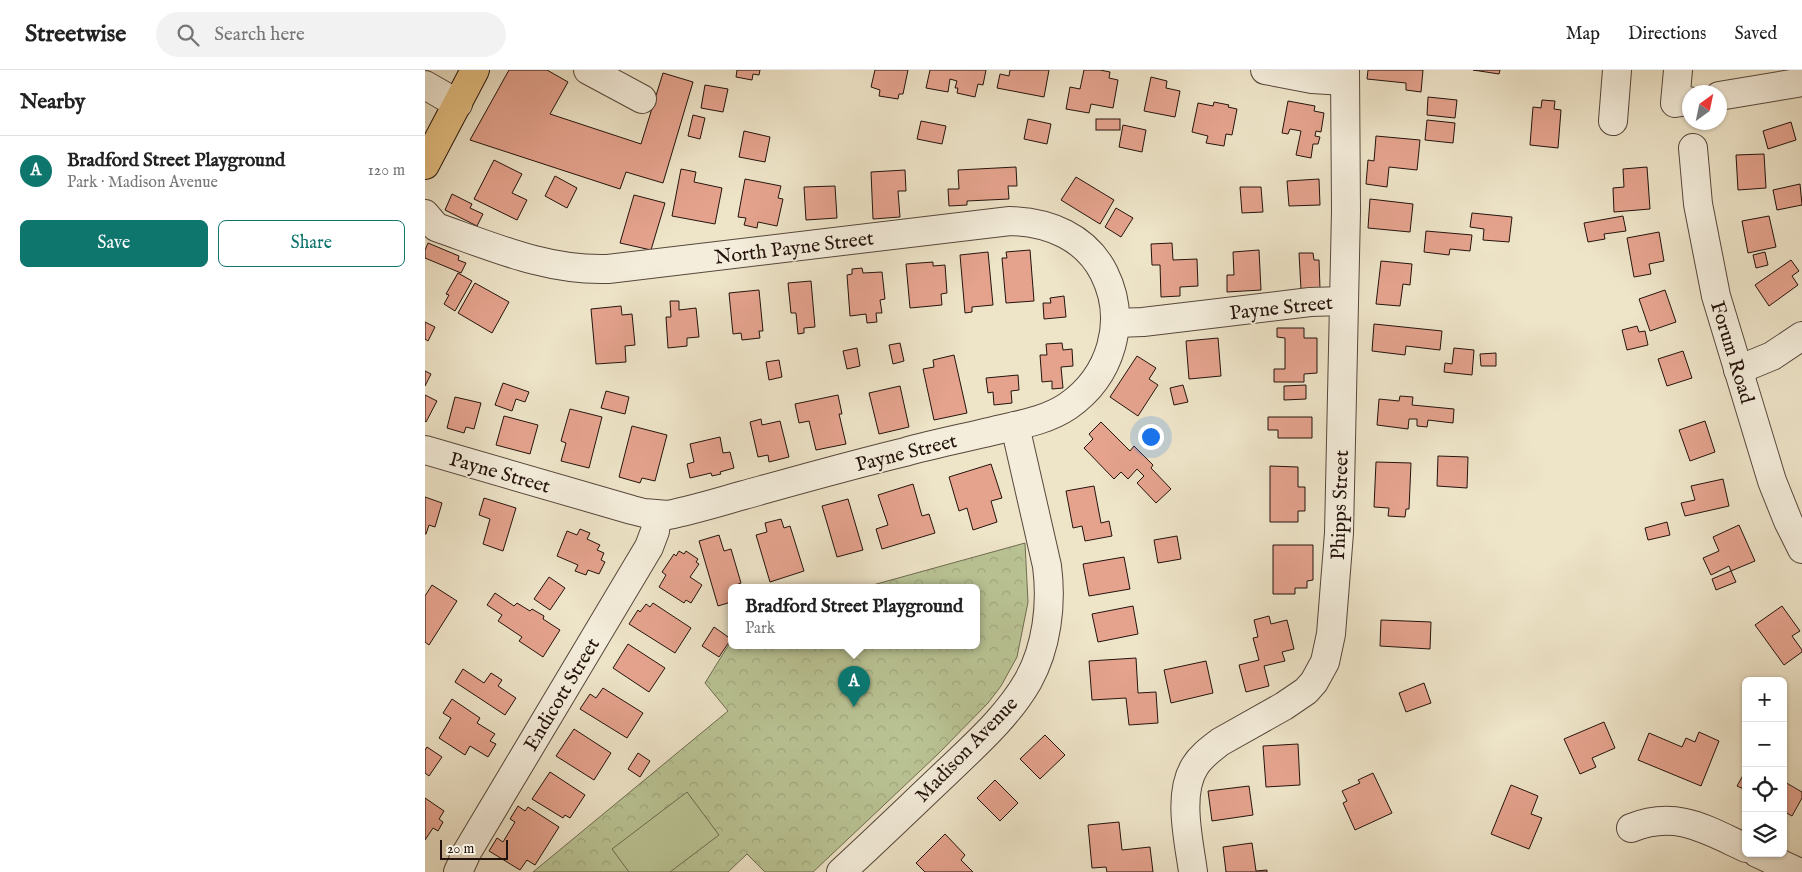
<!DOCTYPE html>
<meta charset="utf-8">
<style>
:root{--surface:#fff;--page:#f2f2f2;--text:#222;--muted:#767676;--line:#e0e0e0;--accent:#0f766e}
body{margin:0;font-family:"IM FELL English",serif;background:var(--page);color:var(--text)}
.controls{position:absolute;right:15px;bottom:15px;display:grid;overflow:hidden;border-radius:8px;box-shadow:0 1px 4px #0004}
.controls button{width:45px;height:45px;display:grid;place-items:center;padding:0;border:0;border-bottom:1px solid var(--line);background:var(--surface);color:var(--text);font:25px sans-serif}
.compass{position:absolute;left:1257px;top:15px;width:45px;height:45px;border-radius:50%;background:var(--surface);box-shadow:0 1px 4px #0004;rotate:33deg}
.scale{position:absolute;left:15px;bottom:12px;width:68px;box-sizing:border-box;padding-left:5px;border:2px solid #24130c;border-top:0;font-size:14px;line-height:18px;white-space:nowrap;color:#24130c;-webkit-text-stroke:4px #f4eddb;paint-order:stroke}
.you{position:absolute;left:725px;top:366px;width:18px;height:18px;margin:-12px;border:4px solid #fff;border-radius:50%;background:#1a73e8;box-shadow:0 0 0 8px #1a73e833}
.badge{display:grid;place-items:center;width:32px;height:32px;border-radius:50%;background:var(--accent);color:#fff;font-size:16px;font-weight:700}
.pin{position:absolute;translate:-50% -41px;filter:drop-shadow(0 1px 2px #0008)}
.pin::after{content:'';position:absolute;top:26px;width:18px;height:15px;background:inherit;clip-path:polygon(0 0,100% 0,50% 100%)}
.popup{position:absolute;left:303px;top:514px;width:252px;height:65px;box-sizing:border-box;display:grid;place-content:center;border-radius:8px;background:var(--surface);filter:drop-shadow(0 1px 4px #0005);font-size:16px;white-space:nowrap;color:var(--muted)}
.popup b{font-size:19px;color:var(--text)}
.popup::after{content:'';position:absolute;left:50%;top:100%;margin-left:-10px;border:10px solid transparent;border-top-color:var(--surface)}
.list{margin:0;padding:0;list-style:none}
h2{display:flex;justify-content:space-between;align-items:center;height:65px;margin:0;padding:0 20px;font-size:21px}
h2 small{font-size:16px;font-weight:400;color:var(--muted)}
.list li{display:grid;grid-template-columns:32px 1fr auto;gap:15px;align-items:center;box-sizing:border-box;height:70px;padding:0 20px;border-top:1px solid var(--line)}
.list b{display:block;font-size:19px;white-space:nowrap}
.list p{margin:0;font-size:16px;white-space:nowrap;color:var(--muted)}
.list em{font-size:16px;font-style:normal;color:var(--muted)}
.actions{display:flex;gap:10px;padding:15px 20px}
.actions a{flex:1;padding:11px 0;border:1px solid var(--accent);border-radius:8px;text-align:center;font-size:18px;color:var(--accent)}
.actions .main{background:var(--accent);color:#fff}
.icon{flex:none;width:28px;height:28px;fill:none;stroke:currentColor;stroke-width:2;stroke-linecap:round;stroke-linejoin:round}
.map{position:relative;flex:none;width:1377px;height:802px;overflow:hidden}
header{display:flex;align-items:center;gap:30px;box-sizing:border-box;height:70px;padding:0 25px;background:var(--surface);border-bottom:1px solid var(--line)}
header strong{font-size:24px}
nav{display:flex;gap:28px;margin-inline-start:auto;font-size:18px}
.search{width:350px;height:45px;background:var(--page);display:flex;align-items:center;gap:12px;box-sizing:border-box;padding:0 18px;border-radius:28px;color:var(--muted);font-size:19px}
main{display:flex}
aside{flex:1;background:var(--surface)}
.map>svg:first-child{display:block}
</style>
<header>
<strong>Streetwise</strong>
<div class="search"><svg class="icon" aria-label="search" viewBox="0 0 24 24"><circle cx="10" cy="10" r="6"/><path d="M15 15l6 6"/></svg>Search here</div>
<nav><a>Map</a><a>Directions</a><a>Saved</a></nav>
</header>
<main>
<aside>
<h2>Nearby<small></small></h2>
<ul class="list">
<li><span class="badge">A</span><div><b>Bradford Street Playground</b><p>Park · Madison Avenue</p></div><em>120 m</em></li>
</ul>
<div class="actions"><a class="main">Save</a><a>Share</a></div>
</aside>
<div class="map">
<svg width="1377" height="802" viewBox="0 0 1377 802">
<defs>
<pattern id="park-crowns" width="20" height="18" patternUnits="userSpaceOnUse" patternTransform="scale(1.25)"><rect width="20" height="18" fill="#bac495"/><path d="M2 6a3 3 0 1 1 6 0M12 15a3 3 0 1 1 6 0" fill="none" stroke="#a0a87f"/></pattern>
</defs>
<rect width="100%" height="100%" fill="#eee4c8"/>
<filter id="stains"><feTurbulence type="fractalNoise" baseFrequency=".004" numOctaves="4"/><feColorMatrix values="0 0 0 0 .2 0 0 0 0 .09 0 0 0 0 .02 0 0 0 .5 -.17"/></filter>
<radialGradient id="worn" r=".72"><stop offset=".6" stop-color="#630" stop-opacity="0"/><stop offset="1" stop-color="#630" stop-opacity=".3"/></radialGradient>
<path fill="url(#park-crowns)" stroke="#6f6c50" d="M600,473l3,59 -11,55 -16,29 -13,17 -50,51 -125,118h-48l-18,-18 -19,18h-195l195,-161 -23,-28 26,-42v5h246v-58h-115z"/>
<path fill="#bac495" stroke="#6f6c50" d="M262,722l32,43 -49,37h-41l-17,-23z"/>
<g fill="#e5a38e" stroke="#24130c">
<path d="M84,0h38l21,12 -18,32 91,30 22,-71 30,9 -30,101 -37,-11 -6,17 -150,-49z"/>
<path d="M312,0h23l-1,5 -6,-1 -1,6 -16,-3z"/>
<path d="M450,0h33l-5,24h-4l-1,5 -19,-3 1,-6 -9,-3z"/>
<path d="M505,0h56l-3,15 -5,-1 -3,13 -18,-4 1,-5h-3l2,-7 -7,-2 -2,13 -22,-4z"/>
<path d="M585,0h39l-5,27 -47,-9 3,-14 9,2z"/>
<path d="M659,0h16l10,2 -1,6 9,2 -5,28 -22,-4 -2,9 -23,-4 4,-22 10,2z"/>
<path d="M943,0h55l-2,22 -15,-2v-7l-39,-4z"/>
<path d="M1048,0h27l-1,4z"/>
<path d="M726,7l16,4 -1,7 14,3 -5,26 -31,-6z"/>
<path d="M280,15l23,4 -5,23 -22,-4z"/>
<path d="M1003,27l29,3 -2,18 -28,-3z"/>
<path d="M1117,30l13,1 -1,8 7,1 -3,38 -28,-3 3,-38 8,1z"/>
<path d="M863,31l27,5 -1,5 10,2 -3,19 -5,-1 -1,5 5,1 -2,7h-5l-2,14 -15,-3 5,-24 -11,-2 -2,5 -6,-1z"/>
<path d="M789,32l15,3 -1,2 9,2 -5,26 -6,-1 -2,12 -18,-3 2,-7 -16,-4 6,-29 15,3z"/>
<path d="M268,45l12,3 -5,21 -12,-3z"/>
<path d="M603,49l23,5 -4,20 -23,-5z"/>
<rect x="671" y="49" width="24" height="11"/>
<path d="M1002,50l28,3 -2,20 -28,-3z"/>
<path d="M496,51l25,5 -4,18 -25,-5z"/>
<path d="M1366,52l5,18 -28,9 -5,-18z"/>
<path d="M698,55l23,5 -4,22 -23,-5z"/>
<path d="M319,61l26,6 -5,25 -26,-5z"/>
<path d="M951,66l44,4 -3,30 -28,-3 -2,20 -21,-3 2,-24 6,1z"/>
<path d="M1339,84l2,34 -28,2 -2,-35z"/>
<path d="M69,90l28,14 -10,19 15,7 -10,20 -43,-21z"/>
<path d="M591,97l1,19h-9l1,13 -42,2v4l-18,1 -1,-17h11l-1,-19z"/>
<path d="M1222,97l3,42 -36,3 -1,-24 11,-1 -1,-18z"/>
<path d="M256,99l15,3 -2,10 28,6 -7,36 -43,-8z"/>
<path d="M480,100l1,21h-8l2,26 -27,2 -2,-47z"/>
<path d="M130,106l22,12 -10,20 -22,-12z"/>
<path d="M651,107l38,23 -14,24 -39,-24z"/>
<path d="M320,109l36,7 -3,12 5,1 -6,27 -19,-4 -1,6 -13,-3 2,-7 -8,-1z"/>
<path d="M894,109l1,26 -31,1 -2,-25z"/>
<path d="M1375,114l2,21 -25,5 -4,-20z"/>
<path d="M410,116l2,32 -31,2 -2,-33z"/>
<path d="M815,117h21l2,25 -21,1z"/>
<path d="M27,124l20,10 -2,4 13,6 -6,12 -32,-16z"/>
<path d="M209,125l31,8 -14,47 -31,-7z"/>
<path d="M945,129l43,5 -3,28 -42,-4z"/>
<path d="M691,138l17,10 -12,19 -16,-10z"/>
<path d="M1047,143l40,4 -3,25 -26,-2 1,-11 -14,-2z"/>
<path d="M1198,146l3,15 -22,3 1,5 -17,3 -4,-19z"/>
<path d="M1344,146l7,31 -28,6 -6,-32z"/>
<path d="M1001,161l46,4 -2,16 -20,-2 -1,6 -25,-3z"/>
<path d="M1234,162l5,29 -15,3 2,10 -17,3 -7,-39z"/>
<path d="M3,173l31,13 -1,4 8,3 -5,10 -36,-15v-8z"/>
<path d="M747,173l1,17 24,-1 1,27 -18,1v9l-19,1 -1,-32h-8l-1,-21z"/>
<path d="M605,180l4,51 -28,2 -4,-45h5l-1,-6z"/>
<path d="M834,180l2,40 -34,2v-17h7l-1,-23z"/>
<path d="M563,182l5,53 -21,2v5l-7,1 -5,-58z"/>
<path d="M1340,182l3,13 -12,3 -3,-13z"/>
<path d="M874,183h14l1,7h5l1,29 -19,1z"/>
<path d="M1366,190l8,11 -7,5 6,9 -29,21 -14,-21z"/>
<path d="M956,191l31,3 -2,21 -7,-1 -3,22 -24,-2z"/>
<path d="M508,192v4l12,-1 2,28 -6,1 1,11 -32,3 -4,-44z"/>
<path d="M437,198l1,5 19,-1 3,27 -5,1 2,13h-6l1,9 -10,1 -1,-9 -16,2 -3,-41 5,-1v-5z"/>
<path d="M33,203l14,8 -17,30 -11,-7 5,-9 -3,-1z"/>
<path d="M386,211l4,46 -11,1v5l-6,1 -2,-21h-5l-3,-30z"/>
<path d="M50,213l34,19 -17,31 -34,-20z"/>
<path d="M334,220l4,41h-4l1,7 -18,2 -1,-7 -8,1 -4,-41z"/>
<path d="M1240,220l11,32 -26,9 -11,-32z"/>
<path d="M639,226l2,21 -22,2 -1,-16h8l-1,-5z"/>
<path d="M245,231h9v9l17,-2 3,29 -12,1v8l-19,2 -2,-31h5z"/>
<path d="M196,236l1,9 10,-1 3,31 -10,1 1,16 -30,2 -5,-55z"/>
<path d="M0,252l10,5 -7,14 -3,-2z"/>
<path d="M949,254l68,7 -2,19 -34,-4 -1,9 -33,-4z"/>
<path d="M1212,256l2,6 6,-1 3,14 -21,5 -5,-20z"/>
<path d="M852,258h27v10h13v35l-13,1v8h-30v-13h11v-31l-8,-1z"/>
<path d="M793,268l3,38 -32,3 -3,-38z"/>
<path d="M475,273l4,18 -11,3 -4,-19z"/>
<path d="M637,273l1,7 9,-1 1,17 -12,1 2,21 -11,1v-8l-10,1 -2,-27h7l-1,-11z"/>
<path d="M432,278l3,18 -13,3 -4,-18z"/>
<path d="M1029,278l20,2 -2,25 -28,-3 1,-9 7,1z"/>
<path d="M1258,281l9,27 -25,8 -9,-27z"/>
<path d="M1071,283v13h-15l-1,-12z"/>
<path d="M529,285l13,58 -33,7 -11,-51 11,-2 -1,-7z"/>
<path d="M712,286l19,12 -7,11 9,6 -20,31 -28,-19z"/>
<path d="M354,290l3,17 -13,3 -3,-18z"/>
<path d="M0,301l6,3 -6,12z"/>
<path d="M593,305l1,15 -8,1 1,12 -18,2 -1,-13 -5,1 -2,-15z"/>
<path d="M78,313l26,9 -4,10 -9,-3 -4,12 -17,-6z"/>
<path d="M758,315l5,17 -14,3 -4,-17z"/>
<path d="M881,315v14l-22,1v-14z"/>
<path d="M475,316l9,41 -30,7 -10,-41z"/>
<path d="M181,321l23,6 -4,17 -24,-6z"/>
<path d="M0,325l12,6 -11,21 -1,-1z"/>
<path d="M413,325l4,19h-3l7,30 -30,6 -7,-29 -10,2 -4,-19z"/>
<path d="M975,326l13,1 -1,8 42,4 -1,14 -25,-3 -1,7 -10,-1v-7h-8l-1,10 -31,-4 2,-26 20,2z"/>
<path d="M30,327l26,6 -7,26 -8,-2 -2,6 -17,-5z"/>
<path d="M145,339l32,8 -13,51 -28,-7 5,-18 -5,-2z"/>
<path d="M79,346l34,9 -8,29 -34,-9z"/>
<path d="M843,347h44v21h-34v-8h-10z"/>
<path d="M336,349l1,6 18,-4 9,36 -20,5 -1,-7 -10,2 -8,-35z"/>
<path d="M1280,351l10,31 -25,9 -11,-31z"/>
<path d="M676,352l29,29 4,-5 19,19 -2,3 20,21 -15,14 -19,-20 7,-7 -7,-7 -9,10 -7,-7 -7,7 -30,-31 9,-9 -4,-5z"/>
<path d="M207,356l35,9 -12,46 -13,-3 -2,5 -21,-6z"/>
<path d="M295,367l3,16 7,-1 4,16 -14,4 1,2 -9,2 -1,-3 -21,5 -3,-14 7,-2 -4,-18z"/>
<path d="M1013,386l30,1 -1,31 -30,-2z"/>
<path d="M951,392l35,1 -2,46h-3l-1,8 -17,-1 1,-8 -15,-1z"/>
<path d="M566,394l11,34 -11,3 6,21 -24,8 -6,-22 -8,3 -10,-34z"/>
<path d="M845,396l28,1v20h7v24h-7v11h-28z"/>
<path d="M1298,409l6,27 -44,10 -4,-13 14,-3 -4,-14z"/>
<path d="M488,414l9,32 7,-2 6,19 -53,16 -6,-20 12,-4 -10,-30z"/>
<path d="M669,416l7,37 8,-2 3,15 -27,5 -3,-15 -9,2 -7,-37z"/>
<path d="M0,427l17,6 -7,24 -6,-2 -3,9h-1z"/>
<path d="M59,428l32,10 -13,43 -20,-7 7,-25 -11,-4z"/>
<path d="M423,429l15,51 -26,7 -15,-51z"/>
<path d="M356,449l3,9 6,-2 14,45 -34,11 -14,-47 11,-3 -2,-9z"/>
<path d="M1242,452l3,13 -22,5 -3,-12z"/>
<path d="M1314,455l16,36 -24,10 -2,-5 -18,9 -8,-17 16,-7 -6,-14z"/>
<path d="M155,459l10,4 -3,6 13,6 -3,5 7,3 -3,7 4,2 -6,12 -11,-4 -2,5 -11,-4 3,-6 -21,-9 10,-25 10,4z"/>
<path d="M294,465l5,16 7,-2 10,34 -5,2 1,3h-6v14l-13,4 -19,-65z"/>
<path d="M752,466l4,23 -23,4 -4,-23z"/>
<path d="M848,475h40v35l-6,1v7h-12v6h-22z"/>
<path d="M254,481l5,3 2,-3 12,8 -2,3 3,2 -9,13 12,8 -11,18 -5,-3 -2,3 -25,-16 7,-12 -4,-3 12,-18 2,2z"/>
<path d="M699,487l6,32 -41,7 -6,-32z"/>
<path d="M1306,501l5,11 -20,8 -4,-11z"/>
<path d="M124,507l16,11 -15,22 -16,-11z"/>
<path d="M7,515l25,16 -28,44 -4,-3v-46z"/>
<path d="M70,523l19,13 3,-3 13,8 2,-2 12,7 -1,3 17,11 -17,27 -24,-16 3,-4 -24,-16 4,-6 -15,-10z"/>
<path d="M228,533l38,25 -16,25 -46,-29 9,-14 2,2 6,-8 4,3z"/>
<path d="M708,536l5,28 -40,8 -6,-28z"/>
<path d="M1357,536l18,25 -8,5 10,14v2l-18,13 -29,-40z"/>
<path d="M844,546l2,8 16,-4 7,29 -12,3 3,9 -21,5 5,20 -23,6 -7,-27 20,-5 -6,-22 5,-1 -4,-17z"/>
<path d="M956,550l50,2 -1,27 -50,-3z"/>
<path d="M289,557l17,12 -12,18 -17,-11z"/>
<path d="M203,574l37,24 -16,24 -36,-24z"/>
<path d="M711,588l2,35 18,-1 2,31 -29,2 -3,-27 -34,2 -3,-39z"/>
<path d="M781,591l7,32 -42,10 -7,-33z"/>
<path d="M38,599l21,14 7,-10 11,7 -4,6 18,12 -11,17 -50,-33z"/>
<path d="M999,613l7,20 -25,9 -7,-19z"/>
<path d="M178,618l40,25 -16,25 -47,-29 10,-15 6,4z"/>
<path d="M27,629l28,19 -3,5 18,11 -5,7 6,3 -8,13 -18,-11 -5,9 -26,-17 12,-20 -8,-5z"/>
<path d="M1179,652l11,26 -23,10 4,9 -16,7 -16,-35z"/>
<path d="M149,659l37,24 -17,27 -38,-24z"/>
<path d="M1274,662l20,9 -18,45 -63,-26 11,-27 33,14 4,-9 9,4z"/>
<path d="M620,665l20,20 -25,24 -20,-20z"/>
<path d="M873,674l2,41 -34,2 -3,-41z"/>
<path d="M2,677l15,10 -13,19 -4,-3v-23z"/>
<path d="M213,683l12,8 -10,16 -12,-8z"/>
<path d="M1321,700v20l-9,-4z"/>
<path d="M125,702l35,23 -15,23 -5,-3 -2,3 -31,-19z"/>
<path d="M948,703l19,40 -37,17 -12,-27 4,-2 -5,-10 18,-8 -2,-3z"/>
<path d="M570,710l23,23 -18,18 -23,-23z"/>
<path d="M1358,711l19,11v6l-10,18 -9,-5z"/>
<path d="M1086,715l27,11 -7,18 11,4 -13,31 -38,-15z"/>
<path d="M824,716l4,29 -41,6 -4,-30z"/>
<path d="M0,728l19,13 -5,8 4,3 -5,9 -5,-3 -8,12z"/>
<path d="M93,736l7,5 3,-4 31,20 -24,38 -8,-5 -7,10 -31,-19 8,-13 6,4 12,-20 -5,-3z"/>
<path d="M694,752l3,28 28,-3 3,25h-46l-1,-5 -14,1 -4,-43z"/>
<path d="M520,764l20,21 -4,5 12,12h-48l-9,-9z"/>
<path d="M827,773l4,28 11,-1v2h-41l-3,-25z"/>
</g>
<g fill="none" stroke-linecap="round" stroke-linejoin="round">
<g stroke="#56473b" stroke-width="30">
<g id="minor">
<path d="M163,0l54,29"/>
<path d="M840,0l47,9 33,2"/>
<path d="M1253,0l-3,33 14,-2"/>
<path d="M0,15l33,19"/>
<path d="M1294,26l78,-13 5,-5"/>
<path d="M1188,51l4,-51"/>
<path d="M1268,78l5,56 18,92 56,185 16,40 14,28"/>
<path d="M0,144l11,13c57,20 111,44 172,42l402,-48c39,1 76,16 94,52 24,48 7,103 -36,133 -22,15 -50,19 -75,25 -29,7 -59,13 -88,21 -54,13 -107,28 -161,43 -25,7 -51,15 -76,20l-24,-2 -12,-3 -207,-60"/>
<path d="M691,253l27,-1 167,-20 34,-1"/>
<path d="M1313,300l34,-14 30,-20"/>
<path d="M1206,758c45,-18 74,1 115,20"/>
<path d="M1332,783l41,19"/>
<path d="M33,802l9,-20 182,-305 6,-16 2,-16"/>
<path d="M416,802c36,-33 71,-67 106,-100 28,-27 61,-56 81,-91 19,-34 24,-77 19,-115l-32,-140"/>
<path d="M768,802c-4,-31 -16,-78 2,-106 6,-10 16,-17 25,-24l64,-36 22,-15 8,-9 11,-20 6,-28 8,-101 7,-322 -1,-141"/>
</g>
</g>
<g stroke="#24130c" stroke-width="30">
<path id="major" d="M0,95l50,-95"/>
</g>
<use href="#minor" stroke="#f4eddb" stroke-width="28"/>
<use href="#major" stroke="#e7c284" stroke-width="28"/>
</g>
<g text-anchor="middle" stroke-width="4" stroke-linejoin="round" paint-order="stroke">
<g font-size="20" fill="#24130c" stroke="#f4eddb">
<text transform="translate(369 177) rotate(-7)" y="7">North Payne Street</text>
<text transform="translate(856 237) rotate(-6)" y="7">Payne Street</text>
<text transform="translate(1308 282) rotate(73)" y="7">Forum Road</text>
<text transform="translate(481 382) rotate(-14)" y="7">Payne Street</text>
<text transform="translate(75 402) rotate(16)" y="7">Payne Street</text>
<text transform="translate(914 435) rotate(-88)" y="7">Phipps Street</text>
<text transform="translate(136 624) rotate(-59)" y="7">Endicott Street</text>
<text transform="translate(541 679) rotate(-46)" y="7">Madison Avenue</text>
</g>
</g>
<rect width="100%" height="100%" filter="url(#stains)"/>
<rect width="100%" height="100%" fill="url(#worn)"/>
</svg>
<div class="controls">
<button>+</button>
<button>−</button>
<button><svg class="icon" aria-label="locate" viewBox="0 0 24 24"><circle cx="12" cy="12" r="6"/><path d="M12 2v4M12 18v4M2 12h4M18 12h4"/></svg></button>
<button><svg class="icon" aria-label="layers" viewBox="0 0 24 24"><path d="M12 4l9 5-9 5-9-5zM3 14l9 5 9-5"/></svg></button>
</div>
<svg class="compass" viewBox="-18 -18 36 36"><path d="M0-13l5 13h-10z" fill="#e53935"/><path d="M0 13l5-13h-10z" fill="#767676"/></svg>
<div class="scale">20 m</div>
<div class="you"></div>
<div class="pin badge" style="left:429px;top:637px">A</div>
<div class="popup"><b>Bradford Street Playground</b>Park</div>
</div>
</main>
